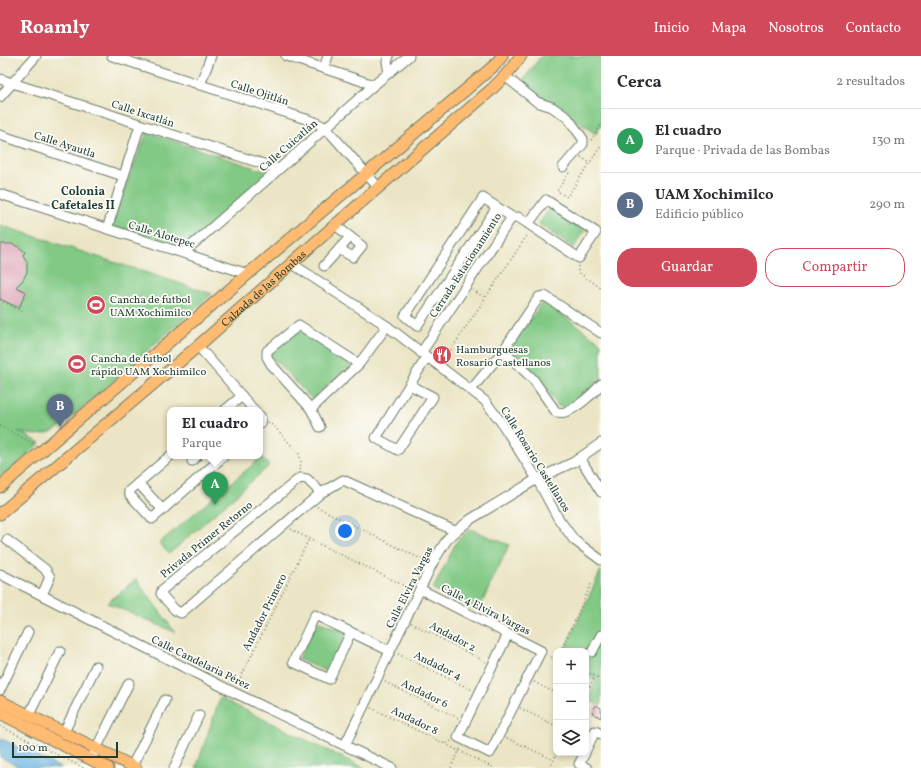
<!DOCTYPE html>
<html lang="es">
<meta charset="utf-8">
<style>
:root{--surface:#fff;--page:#f2f2f3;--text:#2b2b33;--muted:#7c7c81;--line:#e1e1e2;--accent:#d1495b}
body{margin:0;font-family:Vollkorn,serif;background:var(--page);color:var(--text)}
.controls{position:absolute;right:12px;bottom:12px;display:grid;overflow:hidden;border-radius:8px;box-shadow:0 2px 6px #0003}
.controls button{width:36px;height:36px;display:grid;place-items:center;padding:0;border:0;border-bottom:1px solid var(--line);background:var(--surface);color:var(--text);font:20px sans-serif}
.scale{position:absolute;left:12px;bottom:10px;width:106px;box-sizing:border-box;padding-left:4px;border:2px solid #1f3d34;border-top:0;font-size:11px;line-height:14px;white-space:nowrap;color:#1f3d34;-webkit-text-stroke:3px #fdfcf7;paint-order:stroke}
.you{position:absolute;left:345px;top:475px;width:14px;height:14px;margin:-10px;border:3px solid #fff;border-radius:50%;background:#1a73e8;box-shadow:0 0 0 6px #1a73e833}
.badge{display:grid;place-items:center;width:26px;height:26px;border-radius:50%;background:var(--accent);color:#fff;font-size:13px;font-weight:700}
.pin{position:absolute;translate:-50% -33px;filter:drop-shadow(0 1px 2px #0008)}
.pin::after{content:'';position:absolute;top:21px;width:14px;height:12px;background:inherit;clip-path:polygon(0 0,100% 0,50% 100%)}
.popup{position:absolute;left:167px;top:351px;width:96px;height:52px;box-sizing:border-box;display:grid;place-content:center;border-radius:8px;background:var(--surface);filter:drop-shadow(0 1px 3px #0005);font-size:13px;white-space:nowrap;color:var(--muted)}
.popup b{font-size:15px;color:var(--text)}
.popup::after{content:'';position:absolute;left:50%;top:100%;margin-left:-8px;border:8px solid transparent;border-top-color:var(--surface)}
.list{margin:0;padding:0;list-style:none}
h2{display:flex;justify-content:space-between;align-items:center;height:52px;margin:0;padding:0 16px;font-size:17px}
h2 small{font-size:13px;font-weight:400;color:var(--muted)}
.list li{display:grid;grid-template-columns:26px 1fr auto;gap:12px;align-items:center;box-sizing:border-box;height:64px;padding:0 16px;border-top:1px solid var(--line)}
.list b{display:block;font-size:15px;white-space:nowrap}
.list p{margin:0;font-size:13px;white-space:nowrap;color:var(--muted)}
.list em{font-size:13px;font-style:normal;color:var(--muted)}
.actions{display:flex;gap:8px;padding:12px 16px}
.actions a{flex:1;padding:9px 0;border:1px solid var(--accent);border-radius:16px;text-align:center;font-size:14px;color:var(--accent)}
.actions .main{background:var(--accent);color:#fff}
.icon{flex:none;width:22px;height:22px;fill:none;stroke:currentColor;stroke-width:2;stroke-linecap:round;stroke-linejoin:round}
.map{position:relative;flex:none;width:601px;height:712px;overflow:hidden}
header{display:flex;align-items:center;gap:24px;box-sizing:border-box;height:56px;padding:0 20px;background:var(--accent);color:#fff}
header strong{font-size:19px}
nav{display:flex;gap:22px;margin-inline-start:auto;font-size:14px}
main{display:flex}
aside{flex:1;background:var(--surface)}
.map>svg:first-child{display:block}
</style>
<header>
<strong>Roamly</strong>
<nav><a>Inicio</a><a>Mapa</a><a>Nosotros</a><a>Contacto</a></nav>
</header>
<main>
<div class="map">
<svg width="601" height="712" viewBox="0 0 601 712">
<rect width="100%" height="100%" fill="#fdfcf7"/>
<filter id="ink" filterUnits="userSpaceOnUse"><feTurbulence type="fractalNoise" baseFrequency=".025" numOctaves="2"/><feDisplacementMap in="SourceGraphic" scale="8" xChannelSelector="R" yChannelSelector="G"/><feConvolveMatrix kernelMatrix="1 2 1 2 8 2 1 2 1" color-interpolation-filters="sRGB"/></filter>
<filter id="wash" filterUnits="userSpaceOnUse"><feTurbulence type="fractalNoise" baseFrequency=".012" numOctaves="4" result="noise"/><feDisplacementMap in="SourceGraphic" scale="16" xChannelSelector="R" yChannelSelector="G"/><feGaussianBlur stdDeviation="0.9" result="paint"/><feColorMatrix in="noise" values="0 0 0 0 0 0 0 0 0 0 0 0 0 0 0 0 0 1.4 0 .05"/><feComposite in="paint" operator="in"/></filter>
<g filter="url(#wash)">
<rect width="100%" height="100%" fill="#ebe5c5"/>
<g fill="#81c985" stroke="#50835c">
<path d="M541,0h60v70l-5,8 -75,-51z"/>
<path d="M147,76l123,41 -86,75 -74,-22z"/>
<path d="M550,152l35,23 -12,17 -34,-24z"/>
<path d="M0,169l212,69 -152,133c-14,9 -27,10 -42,4l22,12 -40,36z"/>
<path d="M543,245l58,42v35l-16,15 -19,15 -8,-2 -30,-42 -18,-14z"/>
<path d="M299,271l53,37 -40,35 -44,-46z"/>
<path d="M262,401l7,9 -100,88 -10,-11z"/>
<path d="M470,473l39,16 -31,66 -45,-22 24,-48z"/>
<path d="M601,514v136l-13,-6 8,-19 -10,-6v-24h-22z"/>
<path d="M136,523l39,53 -68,-29z"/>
<path d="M318,565l29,12 -19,39 -30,-13z"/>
<path d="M220,642l144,70h-168z"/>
</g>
<path fill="#68b2e0" stroke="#44788a" d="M0,682l61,30h-39l-22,-11z"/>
<g id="blocks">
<g fill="#dfa7bc">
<path d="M3,188h9l7,3 6,5 -2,3 4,7v10l-4,8 -7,7 10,5 -7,16 -19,-9v-54z"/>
<path d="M596,649l5,3v10l-9,-5z"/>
</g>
</g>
</g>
<g filter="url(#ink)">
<use href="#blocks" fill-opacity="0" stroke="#667867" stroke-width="1"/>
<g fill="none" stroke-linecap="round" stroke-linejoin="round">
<g stroke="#667867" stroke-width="11">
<g id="minor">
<path d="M112,0l203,66 11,6 52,59"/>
<path d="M286,0l88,29"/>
<path d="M324,12l4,-12"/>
<path d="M389,17l-2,-11 2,-6"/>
<path d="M505,20l32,26 15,5 16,11 15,21v5l-20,23"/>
<path d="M0,23l279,90"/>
<path d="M200,29l11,-29"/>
<path d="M0,41l36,-41"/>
<path d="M0,79l123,41"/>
<path d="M0,138l248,80"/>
<path d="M512,161h6l61,41 17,-26 -50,-32 -18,24"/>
<path d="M335,169l27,21 -9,11 -14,-8"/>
<path d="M107,173l33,-104"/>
<path d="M183,197l96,-84 95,-84 35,-29"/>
<path d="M291,207l96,63 98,75 16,21 36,57 21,39 16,22 27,20"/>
<path d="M324,210l26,-29"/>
<path d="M198,290l56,64"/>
<path d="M503,295l30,28 23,33c2,0 7,1 9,0 11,-3 29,-19 36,-28"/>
<path d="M421,297l91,-136 -29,-19 -78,118 12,10 80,-119"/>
<path d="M359,308l-60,-39 -32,26v6l4,7 40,45 48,-45 28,-38"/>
<path d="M410,329l23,12 -35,53 -22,-12 51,-81"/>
<path d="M471,334l32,-39 36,-54 6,-1 56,37"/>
<path d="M311,353l9,18"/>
<path d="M225,354l17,-14"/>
<path d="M260,360l1,2 -1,5"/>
<path d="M170,400l-41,35 1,4 22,24 72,-63"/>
<path d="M580,402l21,34"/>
<path d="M192,405l5,-5"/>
<path d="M138,427l25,27"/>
<path d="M321,437l-14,-14 -7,-1 -138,112 -1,4 14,16 6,3 128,-110 12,-10 22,-13 112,51"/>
<path d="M7,484l38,29 5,8 -8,18"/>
<path d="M0,518l233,118 159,76"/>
<path d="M420,533l121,62 -51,102 -32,-16 50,-103"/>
<path d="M351,576l-22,47 -36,-17 22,-47 75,36"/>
<path d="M592,596l9,-17"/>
<path d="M0,634l28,-58"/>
<path d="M29,659l31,-64"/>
<path d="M64,676l32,-66"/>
<path d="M345,689l88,-183 15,-24 23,-19 66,-40 37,-17 27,-19"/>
<path d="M586,694l9,-19 6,3"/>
<path d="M94,697l35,-70"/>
<path d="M585,697l-6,11 8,4"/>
<path d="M131,712l34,-68"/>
<path d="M174,712l25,-53"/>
</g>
</g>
<g stroke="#667867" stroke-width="13">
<g id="major">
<path d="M0,431l248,-213 247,-209 7,-9"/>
<path id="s1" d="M0,458l198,-168 137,-121 157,-136 13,-13 16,-20"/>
<path d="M0,645l136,67"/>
<path d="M0,657l108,55"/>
</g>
</g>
<g stroke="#667867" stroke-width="1.5" stroke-dasharray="1 3" stroke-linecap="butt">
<path d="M591,84l10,-15"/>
<path d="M581,101l9,6"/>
<path d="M569,117l-12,18 10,6 34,-51"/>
<path d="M578,210v6l23,16"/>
<path d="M473,234l12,8"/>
<path d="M0,244l24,12"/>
<path d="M444,304l84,-126"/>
<path d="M268,366l7,5 24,27 2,6 -1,11"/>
<path d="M0,370l31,16 4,4"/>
<path d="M317,451l108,54"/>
<path d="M291,473l18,10 102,50"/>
<path d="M411,567l75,39"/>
<path d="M561,595l31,-69"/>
<path d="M398,598l74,36"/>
<path d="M548,599l8,5"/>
<path d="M586,616l15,7"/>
<path d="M385,626l73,36"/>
<path d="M534,626l22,11"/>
<path d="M237,629l72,-146"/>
<path d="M586,638l9,-18"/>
<path d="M371,652l74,36 6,-3"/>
<path d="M520,652l36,18"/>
<path d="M0,670l84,42"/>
<path d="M507,682l47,22"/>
<path d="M445,688l49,24"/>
<path d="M451,712l10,-21"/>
<path d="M550,712l7,-15"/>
</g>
<use href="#minor" stroke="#fff" stroke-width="9"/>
<use href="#major" stroke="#febb71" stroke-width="11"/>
</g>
</g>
<defs>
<g id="stadium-disc" transform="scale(1)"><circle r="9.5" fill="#d1495b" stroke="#fdfcf7"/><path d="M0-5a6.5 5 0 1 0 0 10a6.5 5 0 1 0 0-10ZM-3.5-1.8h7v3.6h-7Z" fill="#fff"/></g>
<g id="restaurant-disc" transform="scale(1)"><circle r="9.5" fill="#d1495b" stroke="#fdfcf7"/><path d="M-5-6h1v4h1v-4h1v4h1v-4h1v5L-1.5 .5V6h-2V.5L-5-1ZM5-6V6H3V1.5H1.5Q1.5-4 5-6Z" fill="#fff"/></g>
</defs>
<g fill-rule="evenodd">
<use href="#stadium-disc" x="96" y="249"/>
<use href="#restaurant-disc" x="442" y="299"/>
<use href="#stadium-disc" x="77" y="308"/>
</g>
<g text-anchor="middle" stroke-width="3.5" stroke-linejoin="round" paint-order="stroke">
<g font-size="11" fill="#1f3d34" stroke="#fdfcf7">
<text transform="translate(260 36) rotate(18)" y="4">Calle Ojitlán</text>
<text transform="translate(143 57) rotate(18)" y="4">Calle Ixcatlán</text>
<text transform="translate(65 88) rotate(18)" y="4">Calle Ayautla</text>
<text transform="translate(288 89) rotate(-41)" y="4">Calle Cuicatlán</text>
<text transform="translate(162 178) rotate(17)" y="4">Calle Alotepec</text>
<text transform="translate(465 209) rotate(-57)" y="4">Cerrada Estacionamiento</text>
<text dy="4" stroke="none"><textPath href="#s1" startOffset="347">Calzada de las Bombas</textPath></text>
<text transform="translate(536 403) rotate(58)" y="4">Calle Rosario Castellanos</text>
<text transform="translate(206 483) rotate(-39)" y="4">Privada Primer Retorno</text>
<text transform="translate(409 531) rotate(-63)" y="4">Calle Elvira Vargas</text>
<text transform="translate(486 553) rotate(27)" y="4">Calle 4 Elvira Vargas</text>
<text transform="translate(264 556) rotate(-63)" y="4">Andador Primero</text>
<text transform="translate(453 580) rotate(28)" y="4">Andador 2</text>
<text transform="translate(201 606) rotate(26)" y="4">Calle Candelaria Pérez</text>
<text transform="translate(438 609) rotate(26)" y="4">Andador 4</text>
<text transform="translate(425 637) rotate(26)" y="4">Andador 6</text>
<text transform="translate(415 664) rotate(26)" y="4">Andador 8</text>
</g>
<g font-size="11" fill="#1f3d34" stroke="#fdfcf7" text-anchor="start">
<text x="110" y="247">Cancha de futbol<tspan x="110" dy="13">UAM Xochimilco</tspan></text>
<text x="456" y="297">Hamburguesas<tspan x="456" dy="13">Rosario Castellanos</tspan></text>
<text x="91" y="306">Cancha de futbol<tspan x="91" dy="13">rápido UAM Xochimilco</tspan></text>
</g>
<g font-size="12" font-weight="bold" fill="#1f3d34" stroke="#fdfcf7">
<text x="83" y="139">Colonia<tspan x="83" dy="14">Cafetales II</tspan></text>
</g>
</g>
</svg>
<div class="controls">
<button>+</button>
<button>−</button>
<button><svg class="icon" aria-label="layers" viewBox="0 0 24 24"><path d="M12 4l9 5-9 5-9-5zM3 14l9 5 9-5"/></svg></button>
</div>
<div class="scale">100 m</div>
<div class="you"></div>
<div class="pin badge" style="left:215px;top:449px;background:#2e9e5b">A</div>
<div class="popup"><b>El cuadro</b>Parque</div>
<div class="pin badge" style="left:60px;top:371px;background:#5c6f8a">B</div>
</div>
<aside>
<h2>Cerca<small>2 resultados</small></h2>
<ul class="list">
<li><span class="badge" style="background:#2e9e5b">A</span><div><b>El cuadro</b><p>Parque · Privada de las Bombas</p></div><em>130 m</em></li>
<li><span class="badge" style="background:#5c6f8a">B</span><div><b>UAM Xochimilco</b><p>Edificio público</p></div><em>290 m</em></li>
</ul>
<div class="actions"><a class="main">Guardar</a><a>Compartir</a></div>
</aside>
</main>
